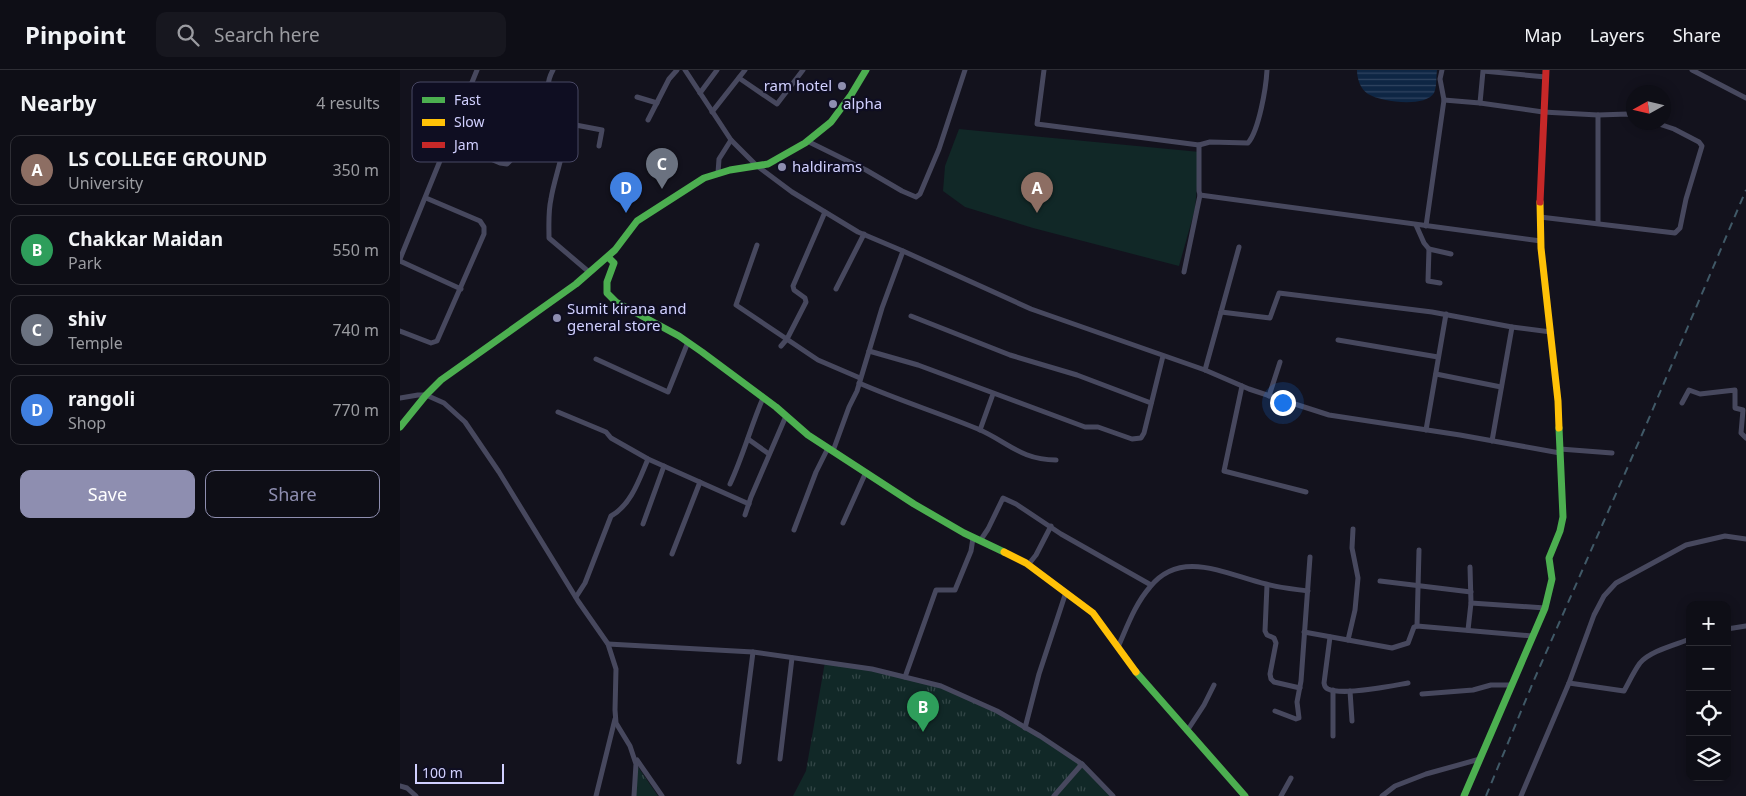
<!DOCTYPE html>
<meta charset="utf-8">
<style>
:root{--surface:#0e0e16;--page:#17171f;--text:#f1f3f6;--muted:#9b9ca1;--line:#2e2e35;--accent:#8e8eb0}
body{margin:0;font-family:"Noto Sans",sans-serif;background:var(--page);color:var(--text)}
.controls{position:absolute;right:15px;bottom:15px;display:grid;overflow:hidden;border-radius:10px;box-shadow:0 2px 12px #0003}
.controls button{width:45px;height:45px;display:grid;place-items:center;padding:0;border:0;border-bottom:1px solid var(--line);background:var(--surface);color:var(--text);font:25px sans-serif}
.compass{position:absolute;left:1226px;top:15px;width:45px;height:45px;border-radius:50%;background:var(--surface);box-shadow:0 2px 12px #0003;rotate:262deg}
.scale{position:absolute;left:15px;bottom:12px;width:89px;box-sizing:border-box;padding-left:5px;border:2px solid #d1d0ff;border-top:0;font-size:14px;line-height:18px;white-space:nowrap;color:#d1d0ff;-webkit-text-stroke:4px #0f0e22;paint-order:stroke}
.you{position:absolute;left:882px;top:332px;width:18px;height:18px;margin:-12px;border:4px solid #fff;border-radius:50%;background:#1a73e8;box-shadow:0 0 0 8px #1a73e833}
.badge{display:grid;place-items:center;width:32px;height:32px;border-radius:50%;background:var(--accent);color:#fff;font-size:16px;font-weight:700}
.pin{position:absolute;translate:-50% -41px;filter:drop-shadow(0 1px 2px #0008)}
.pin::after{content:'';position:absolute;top:26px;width:18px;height:15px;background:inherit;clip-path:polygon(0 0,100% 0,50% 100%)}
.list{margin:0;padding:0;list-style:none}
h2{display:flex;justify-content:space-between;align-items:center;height:65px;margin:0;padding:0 20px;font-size:21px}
h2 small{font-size:16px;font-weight:400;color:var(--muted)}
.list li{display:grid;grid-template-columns:32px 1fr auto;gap:15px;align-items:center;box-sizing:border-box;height:70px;margin:0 10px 10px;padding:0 10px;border:1px solid var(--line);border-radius:10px}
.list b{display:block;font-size:19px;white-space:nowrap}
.list p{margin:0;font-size:16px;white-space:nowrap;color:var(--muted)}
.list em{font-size:16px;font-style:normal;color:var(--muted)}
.actions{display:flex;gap:10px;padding:15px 20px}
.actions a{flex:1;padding:11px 0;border:1px solid var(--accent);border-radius:10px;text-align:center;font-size:18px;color:var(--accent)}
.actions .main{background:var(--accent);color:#fff}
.icon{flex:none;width:28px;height:28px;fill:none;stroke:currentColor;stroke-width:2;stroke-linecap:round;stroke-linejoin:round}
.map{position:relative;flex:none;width:1346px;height:726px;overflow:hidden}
header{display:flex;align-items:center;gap:30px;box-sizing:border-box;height:70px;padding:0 25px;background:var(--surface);border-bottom:1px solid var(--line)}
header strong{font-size:24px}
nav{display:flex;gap:28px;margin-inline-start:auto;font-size:18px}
.search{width:350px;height:45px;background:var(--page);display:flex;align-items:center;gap:12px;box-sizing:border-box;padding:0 18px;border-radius:10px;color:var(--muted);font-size:19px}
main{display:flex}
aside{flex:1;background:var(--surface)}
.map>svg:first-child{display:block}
</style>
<header>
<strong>Pinpoint</strong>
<div class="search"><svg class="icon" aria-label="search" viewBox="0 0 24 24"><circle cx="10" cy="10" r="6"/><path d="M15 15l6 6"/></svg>Search here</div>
<nav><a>Map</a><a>Layers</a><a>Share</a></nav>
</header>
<main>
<aside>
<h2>Nearby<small>4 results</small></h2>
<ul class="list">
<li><span class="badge" style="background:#8d6e63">A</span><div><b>LS COLLEGE GROUND</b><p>University</p></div><em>350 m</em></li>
<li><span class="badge" style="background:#2e9e5b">B</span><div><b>Chakkar Maidan</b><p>Park</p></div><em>550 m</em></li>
<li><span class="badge" style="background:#6b7280">C</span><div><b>shiv</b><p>Temple</p></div><em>740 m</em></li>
<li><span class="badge" style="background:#3f7fe0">D</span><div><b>rangoli</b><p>Shop</p></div><em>770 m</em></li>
</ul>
<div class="actions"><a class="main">Save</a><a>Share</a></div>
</aside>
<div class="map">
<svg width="1346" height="726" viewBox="0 0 1346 726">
<defs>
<pattern id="grass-tufts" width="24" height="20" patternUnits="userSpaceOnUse" patternTransform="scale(1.25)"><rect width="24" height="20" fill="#112827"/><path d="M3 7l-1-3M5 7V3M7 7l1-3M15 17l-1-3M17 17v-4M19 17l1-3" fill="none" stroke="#334647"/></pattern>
<pattern id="water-rules" width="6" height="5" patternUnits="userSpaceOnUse" patternTransform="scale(1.25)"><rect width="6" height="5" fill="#0e2644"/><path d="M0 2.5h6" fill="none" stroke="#304460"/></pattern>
</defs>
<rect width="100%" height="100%" fill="#13121d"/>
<g fill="url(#grass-tufts)">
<path d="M425,592l47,7 69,17 56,25 85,53 31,32h-320l13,-25z"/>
<path d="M236,694l22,32h-24z"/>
</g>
<path fill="#112827" d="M559,59l241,23 -5,57 -16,57 -146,-38 -68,-21 -22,-16 2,-25z"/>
<path fill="url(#water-rules)" d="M957,0h80c-1,7 0,17 -3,23 -9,15 -53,9 -66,1 -8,-5 -11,-16 -11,-24z"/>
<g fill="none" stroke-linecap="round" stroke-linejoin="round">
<g stroke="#47485e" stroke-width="5">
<path d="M153,0c-15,27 10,34 12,57 2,20 -11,51 -14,72 -3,13 -2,26 -2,39l40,34"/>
<path d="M285,0l46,70 25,25 36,27 66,40 45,19 -21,57 -25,83 -8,16 -16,44"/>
<path d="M644,0l-7,54 162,21"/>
<path d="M867,0c-1,18 -8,60 -19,73l-38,-1 -11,3v46l1,4 341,46"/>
<path d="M1292,0l54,28"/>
<path d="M339,8l38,26 26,-34"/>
<path d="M300,23l17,-23"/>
<path d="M237,27l20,6"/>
<path d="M1044,30l36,3 3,-32 63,6"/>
<path d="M1080,33l63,9 55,3 30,-1 6,2"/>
<path d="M312,42l33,-42"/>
<path d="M1198,45v108"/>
<path d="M248,50l21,-41 8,-9"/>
<path d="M165,53l37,7 -3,16"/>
<path d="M49,71l51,22 7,1 5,-5 15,-35"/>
<path d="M407,71l59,29 36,21 14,6 4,-3 19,-45 26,-79"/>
<path d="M318,103l1,-14 12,-19"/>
<path d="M1140,147l135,16 5,-5 6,-29 16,-53 -3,-4 -25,-13 -21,-7"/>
<path d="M1016,155l8,18 5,6 -1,32 12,2"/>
<path d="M1026,156l18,-126 -4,-21 2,-9"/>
<path d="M357,175l-21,60 82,55 42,18"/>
<path d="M1029,179l22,5"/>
<path d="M503,181l128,58 174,61 44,19 52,17 28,9 131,20 100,18"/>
<path d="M0,189l77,-189"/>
<path d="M0,191l61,28"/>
<path d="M784,202l16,-77"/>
<path d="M436,219l28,-55"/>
<path d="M821,242l49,6 9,-25 153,19 80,15 39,5"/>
<path d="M511,246l99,39 67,20 74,28"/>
<path d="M0,261l31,12 6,-2 47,-107v-7l-4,-6 -54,-23"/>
<path d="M938,270l100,17"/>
<path d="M381,276l6,-7 19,-37 -1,-4 -11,-8 -1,-4 32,-74"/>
<path d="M469,281l49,14 167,62h13l34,12 9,-1 3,-5 19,-77"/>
<path d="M196,289l72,33 20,-50"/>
<path d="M805,300l34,-123"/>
<path d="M1036,304l65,13"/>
<path d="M459,313c39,17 80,30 119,46 30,13 43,31 78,31"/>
<path d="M842,316l-18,85 82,21"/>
<path d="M869,326l11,-34"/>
<path d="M0,328l18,-3h8l18,8 21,19 34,50 79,129 30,43 8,25 -1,41 1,13 14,23 6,18 -2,32"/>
<path d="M1282,333l7,-13 11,4 35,-4v18l8,2 -2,23 5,5"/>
<path d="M158,342l48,20 5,6 37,21 101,45"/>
<path d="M580,360l13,-36"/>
<path d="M1026,360l20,-116"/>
<path d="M348,369l21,15"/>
<path d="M1092,371l20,-114"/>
<path d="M1160,379l52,4"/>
<path d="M330,414c13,-28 21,-58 33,-86"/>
<path d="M345,445l6,-18 35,-81"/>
<path d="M443,453l23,-51"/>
<path d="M243,454l21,-58"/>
<path d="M394,460l22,-58 12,-24"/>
<path d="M580,471l8,-12 15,-31 13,6 45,30 90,51"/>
<path d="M272,484l28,-72"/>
<path d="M628,495l8,-10 15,-29"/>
<path d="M1070,497l1,36 74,5"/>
<path d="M980,511l91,11"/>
<path d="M867,515l-2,46 2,4 7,3 2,5 -6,31 1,5 3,3 26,6"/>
<path d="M176,527l9,-14 26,-67c20,-11 28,-36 37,-57"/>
<path d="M1017,556l2,-76"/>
<path d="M1327,559l19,-3"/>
<path d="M1068,560l3,-27"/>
<path d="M904,562l88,16 16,-5 6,-16 3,-1 115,10"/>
<path d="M930,567l-6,46c1,3 0,4 4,6 15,7 63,-3 80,-6"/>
<path d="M948,570l7,-30 3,-32 -6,-30 1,-19"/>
<path d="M208,574l145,8 119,17 69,17 56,25 43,25 42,28 31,32"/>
<path d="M718,577c9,-20 17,-43 32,-60 31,-39 77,-12 116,-3 14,4 28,5 42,7"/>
<path d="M505,607l31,-87h19l16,-39 2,-13"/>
<path d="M1169,613l55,8c5,-9 10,-20 16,-28 10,-12 35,-18 50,-24"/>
<path d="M950,621l2,30"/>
<path d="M1022,624l51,-4 18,-5h20"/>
<path d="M875,641l21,8 3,-1 -2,-16 4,-21 9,-124"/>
<path d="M625,658l14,-54 27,-82"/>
<path d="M787,661l17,-26 10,-20"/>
<path d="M933,666v-46"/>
<path d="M380,689l12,-101"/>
<path d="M237,690l25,36"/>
<path d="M339,692l14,-110"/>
<path d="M0,716l7,2 9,8"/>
<path d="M196,726l19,-77"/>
<path d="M654,726l28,-32"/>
<path d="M881,726l10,-18"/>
<path d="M982,726l13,-10 31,-12 54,-15"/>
<path d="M1121,726l48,-113 25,-68 10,-19 12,-13 70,-38 39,-9 21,3"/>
</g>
<g stroke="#4caf50" stroke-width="7">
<path d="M208,187l6,6 -7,19v11l9,9 63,34 23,16 74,55 32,28 106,69 50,29 40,19"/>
<path d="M0,357l26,-32 15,-15 135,-96 39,-34 22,-29 67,-43 26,-8 38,-6 37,-21 26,-21 20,-27 15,-25"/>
<path d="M736,602l109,124"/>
<path d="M1064,726l81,-188 7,-29 -3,-21 11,-27 3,-14 -4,-89"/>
</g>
<g stroke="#ffc107" stroke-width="7">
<path d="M1140,132l1,46 17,153 1,27"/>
<path d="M604,482l22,11 67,50 43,59"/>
</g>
<path stroke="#c62828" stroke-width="7" d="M1140,132l6,-132"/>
<path stroke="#405967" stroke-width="2" stroke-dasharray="8 6" stroke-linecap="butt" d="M1086,726l48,-116 110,-250 102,-240"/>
</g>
<g fill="#8e8eb0" stroke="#0f0e22" stroke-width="2">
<circle cx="442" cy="16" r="5"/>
<circle cx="433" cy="34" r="5"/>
<circle cx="382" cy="97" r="5"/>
<circle cx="157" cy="248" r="5"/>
</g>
<g text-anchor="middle" stroke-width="4.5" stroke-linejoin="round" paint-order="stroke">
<g font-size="15" fill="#d1d0ff" stroke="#0f0e22" text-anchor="start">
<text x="432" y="21" text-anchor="end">ram hotel</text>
<text x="443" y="39">alpha</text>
<text x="392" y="102">haldirams</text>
<text x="167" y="244">Sumit kirana and<tspan x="167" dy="17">general store</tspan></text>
</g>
</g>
<rect x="12" y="12" width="166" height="80" rx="8" fill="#0f0e22" stroke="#494864" stroke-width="1"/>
<rect x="22" y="27" width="23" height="6" fill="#4caf50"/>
<rect x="22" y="49" width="23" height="7" fill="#ffc107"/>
<rect x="22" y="72" width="23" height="6" fill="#c62828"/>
<g font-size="14" fill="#d1d0ff">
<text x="54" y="35">Fast</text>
<text x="54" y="57">Slow</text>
<text x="54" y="80">Jam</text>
</g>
</svg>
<div class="controls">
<button>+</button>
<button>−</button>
<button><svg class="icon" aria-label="locate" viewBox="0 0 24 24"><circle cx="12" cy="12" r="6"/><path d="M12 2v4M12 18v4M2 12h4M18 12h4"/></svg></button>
<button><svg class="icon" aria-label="layers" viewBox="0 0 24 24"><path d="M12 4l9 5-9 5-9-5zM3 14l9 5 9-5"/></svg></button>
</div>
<svg class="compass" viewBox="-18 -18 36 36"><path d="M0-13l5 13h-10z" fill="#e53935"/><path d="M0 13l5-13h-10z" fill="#9b9ca1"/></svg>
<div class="scale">100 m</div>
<div class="you"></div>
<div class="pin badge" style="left:637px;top:143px;background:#8d6e63">A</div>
<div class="pin badge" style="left:523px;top:662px;background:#2e9e5b">B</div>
<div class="pin badge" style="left:262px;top:119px;background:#6b7280">C</div>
<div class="pin badge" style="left:226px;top:143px;background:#3f7fe0">D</div>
</div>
</main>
